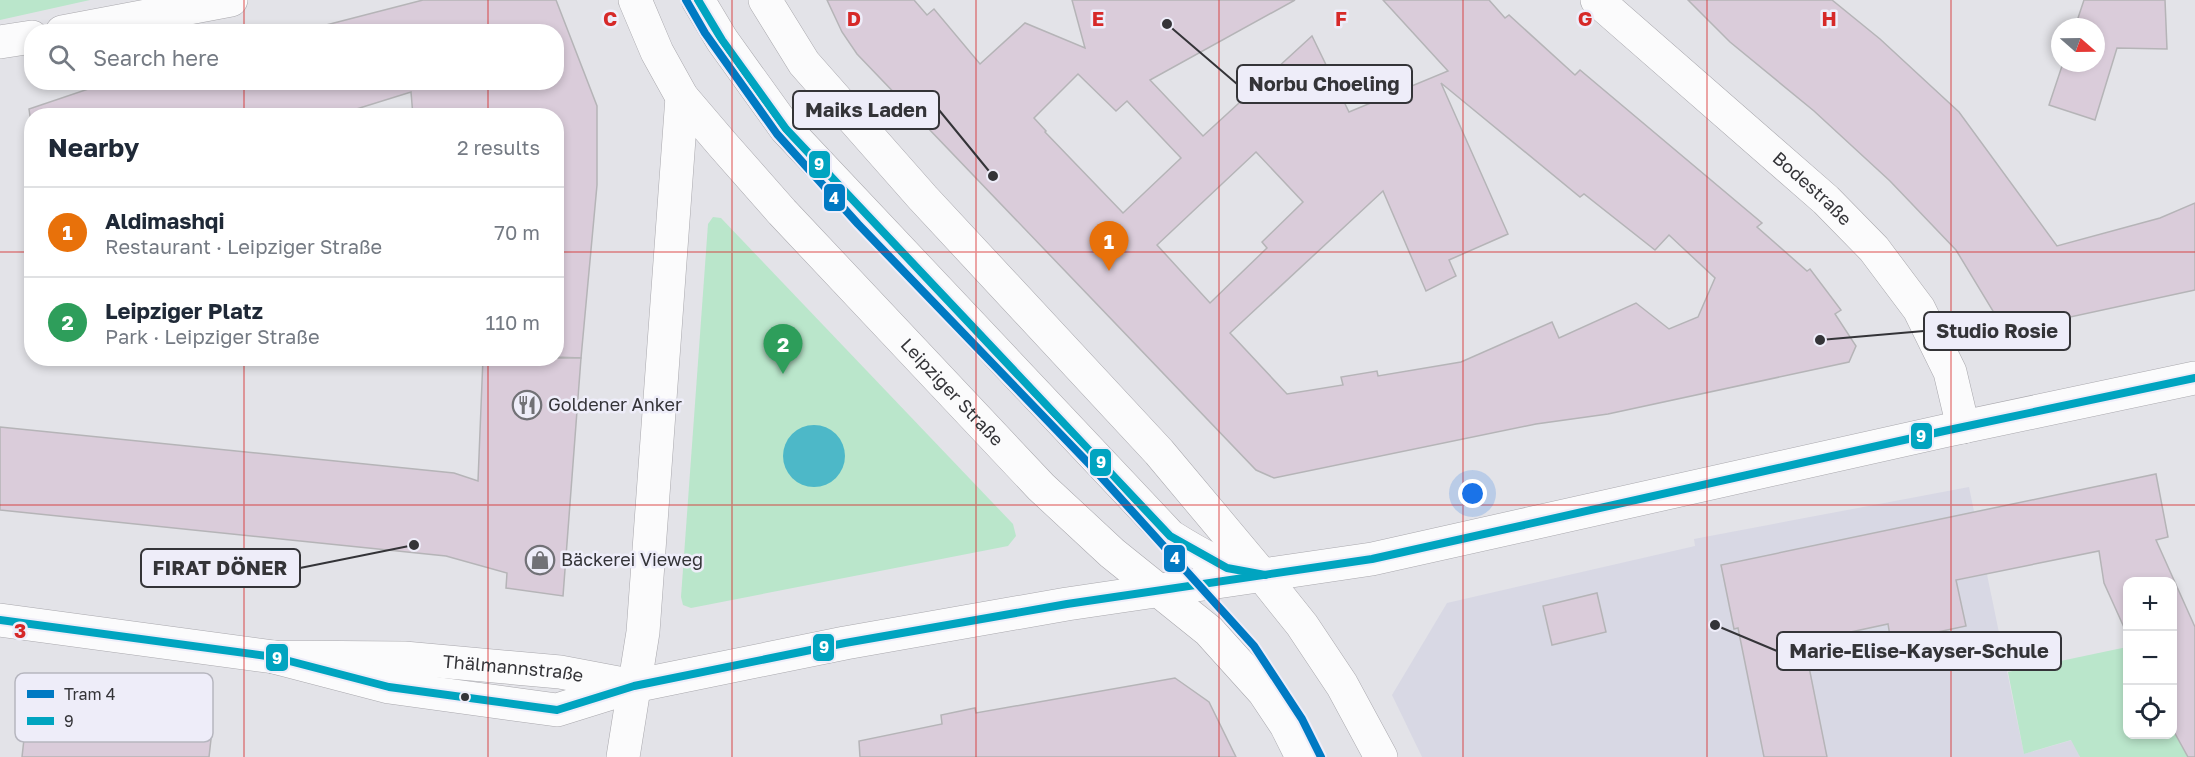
<!DOCTYPE html>
<meta charset="utf-8">
<style>
:root{--surface:#fff;--page:#f6f6f7;--text:#1f2937;--muted:#747a83;--line:#e0e1e3;--accent:#717176}
body{margin:0;font-family:"Golos Text",sans-serif;background:var(--page);color:var(--text)}
.controls{position:absolute;right:18px;bottom:18px;display:grid;overflow:hidden;border-radius:12px;box-shadow:0 3px 9px #0003}
.controls button{width:54px;height:54px;display:grid;place-items:center;padding:0;border:0;border-bottom:2px solid var(--line);background:var(--surface);color:var(--text);font:30px sans-serif}
.compass{position:absolute;left:2051px;top:18px;width:54px;height:54px;border-radius:50%;background:var(--surface);box-shadow:0 3px 9px #0003;rotate:110deg}
.you{position:absolute;left:1473px;top:494px;width:21px;height:21px;margin:-15px;border:4px solid #fff;border-radius:50%;background:#1a73e8;box-shadow:0 0 0 9px #1a73e833}
.badge{display:grid;place-items:center;width:39px;height:39px;border-radius:50%;background:var(--accent);color:#fff;font-size:20px;font-weight:700}
.pin{position:absolute;translate:-50% -50px;filter:drop-shadow(0 2px 3px #0008)}
.pin::after{content:'';position:absolute;top:32px;width:21px;height:18px;background:inherit;clip-path:polygon(0 0,100% 0,50% 100%)}
.list{margin:0;padding:0;list-style:none}
h2{display:flex;justify-content:space-between;align-items:center;height:78px;margin:0;padding:0 24px;font-size:26px}
h2 small{font-size:20px;font-weight:400;color:var(--muted)}
.list li{display:grid;grid-template-columns:39px 1fr auto;gap:18px;align-items:center;box-sizing:border-box;height:90px;padding:0 24px;border-top:2px solid var(--line)}
.list b{display:block;font-size:22px;white-space:nowrap}
.list p{margin:0;font-size:20px;white-space:nowrap;color:var(--muted)}
.list em{font-size:20px;font-style:normal;color:var(--muted)}
.icon{flex:none;width:33px;height:33px;fill:none;stroke:currentColor;stroke-width:2;stroke-linecap:round;stroke-linejoin:round}
.map{position:relative;flex:none;width:2195px;height:757px;overflow:hidden}
.search{position:absolute;background:var(--surface);box-shadow:0 3px 9px #0003;left:24px;top:24px;width:540px;height:66px;display:flex;align-items:center;gap:15px;box-sizing:border-box;padding:0 21px;border-radius:24px;color:var(--muted);font-size:22px}
.panel{position:absolute;background:var(--surface);box-shadow:0 3px 9px #0003;left:24px;top:108px;width:540px;height:258px;border-radius:24px}
.map>svg:first-child{display:block}
</style>
<div class="map">
<svg width="2195" height="757" viewBox="0 0 2195 757">
<rect width="100%" height="100%" fill="#e3e3e8"/>
<path fill="#d8d8e4" d="M1969,487l55,267 48,-14 8,17h-658l-30,-62 55,-92 248,-57 -1,-7z"/>
<g fill="#bae6cb">
<path d="M0,0h90l-90,20z"/>
<path d="M713,217l8,1 292,306 3,12 -8,10 -317,62 -8,-3 -2,-8 27,-373z"/>
<path d="M2127,647l1,87h44l1,-6 15,29h-108l-9,-17 -47,14 -16,-82z"/>
</g>
<circle fill="#4db8c8" cx="814" cy="456" r="31"/>
<g fill="#daccda" stroke="#b5b4b7" stroke-width="1.5" fill-rule="evenodd">
<path d="M423,0h133l41,106v79l-16,173 -25,-1v-241h-143l-2,-24 -77,24h-304l-1,-7 80,-27h447v-50h-257z"/>
<path d="M827,0h87l13,15 7,-6 46,55 45,-41 60,25 -13,-48h223l-145,80 53,56 109,-100 37,76 99,-41 -65,-71h106l16,18 4,-3 66,60 5,-5 182,153 -5,4 50,44 3,-2 31,41 -6,4 21,32 -7,16 -241,52 -72,10 -262,54 -18,-8 -399,-416 -15,-22zM1078,74l38,37 11,-10 54,57 -58,55 -78,-81 1,-1 -12,-13zM1441,83l139,114 4,-3 71,56 14,-15 46,43 -17,39 -29,12 -33,-26 -77,35 -7,-16 -91,40 -83,14 -1,-5 -36,6 2,8 -56,9 -57,-61 153,-142 43,100 30,-15 -7,-16 59,-26zM1256,152l47,50 -41,40 5,6 -57,55 -53,-58z"/>
<path d="M1688,0h144l48,39 79,73 98,134 103,-28 35,-15v87l-190,41 -49,-81 -66,-69 -76,-70 -84,-69z"/>
<path d="M2084,0h81l2,49 -50,-1 -22,72 -46,-15 14,-42h33v-36h-21z"/>
<path d="M483,358h98l-18,238 -57,-8 1,-15 -61,-17 -446,-46v-83l454,46 24,8z"/>
<path d="M2156,474l12,63 -12,3 39,87v130h-7l-16,-29v-146h-45v52l-23,-51 -5,-32 -143,29 10,46 -75,16 -3,-18 -84,18 23,115h-63l-26,-129 -4,1 -13,-64z"/>
<path d="M1597,593l9,39 -54,13 -9,-39z"/>
<path d="M1175,678l34,24 27,55h-376l-1,-16 83,-17 -1,-9 34,-7 1,5z"/>
<path d="M27,712l83,10 101,17 -2,18h-187z"/>
</g>
<g fill="none" stroke-linecap="round" stroke-linejoin="round">
<g stroke="#a9a8ad" stroke-width="34">
<g id="street">
<path d="M698,0l24,40 64,89 384,407c30,19 56,34 92,39"/>
<path id="s1" d="M1597,0l229,200 48,49 45,60 31,63 13,55"/>
<path d="M623,757l20,-125 39,-535"/>
</g>
</g>
<g stroke="#a9a8ad" stroke-width="34">
<g id="secondary">
<path id="s2" d="M635,0l22,52 25,45 41,48 59,67 259,275 71,66 97,78 55,61 22,33 16,32"/>
<path d="M765,0l39,63 119,135 236,254 103,123 40,50 40,60 39,72"/>
<path d="M62,32l169,-32"/>
<path d="M0,42l32,-5"/>
<path id="s3" d="M0,620l274,37 130,1 156,14 74,14"/>
<path d="M274,657l115,30 168,23 77,-24 211,-43 222,-39 305,-45 572,-128 251,-53"/>
</g>
</g>
<use href="#street" stroke="#fbfbfc" stroke-width="33"/>
<use href="#secondary" stroke="#fbfbfc" stroke-width="33"/>
<g stroke="#eeedf9" stroke-width="12">
<g id="bus-1">
<path d="M698,0l24,40 64,89 384,407 57,32 38,7"/>
<path d="M0,620l274,37 115,30 168,23 77,-24 211,-43 222,-39 305,-45 572,-128 251,-53"/>
</g>
</g>
<use href="#bus-1" stroke="#00a4c0" stroke-width="8"/>
<g stroke="#eeedf9" stroke-width="12">
<path id="tram-1" d="M686,0l19,33 72,101 81,90 236,245 160,177 48,73 19,38"/>
</g>
<use href="#tram-1" stroke="#007ac3" stroke-width="8"/>
</g>
<path fill="none" stroke="#d62828" stroke-width="1.5" stroke-opacity="0.55" d="M244,0v32M488,0v32M732,0v757M976,0v757M1219,0v757M1463,0v757M1707,0v757M1951,0v757M244,82v34M488,82v34M0,252h32M556,252h1639M244,358v399M488,358v399M0,505h2195"/>
<defs>
<g id="restaurant-ring" transform="scale(1.5)"><circle r="9.5" fill="#eeedf9" stroke="#717176" stroke-width="1.5"/><path d="M-5-6h1v4h1v-4h1v4h1v-4h1v5L-1.5 .5V6h-2V.5L-5-1ZM5-6V6H3V1.5H1.5Q1.5-4 5-6Z" fill="#717176"/></g>
<g id="shop-ring" transform="scale(1.5)"><circle r="9.5" fill="#eeedf9" stroke="#717176" stroke-width="1.5"/><path d="M-5-2.5h2.3a2.7 3.5 0 0 1 5.4 0H5L5.5 6h-11ZM-1.5-2.5h3a1.5 2.3 0 0 0-3 0Z" fill="#717176"/></g>
</defs>
<g fill-rule="evenodd">
<use href="#restaurant-ring" x="527" y="405"/>
<use href="#shop-ring" x="540" y="560"/>
</g>
<circle fill="#343438" stroke="#eeedf9" stroke-width="2" cx="465" cy="697" r="5"/>
<g text-anchor="middle" stroke-width="5" stroke-linejoin="round" paint-order="stroke">
<g font-size="18" fill="#343438" stroke="#eeedf9">
<text dy="6" stroke="none"><textPath href="#s1" startOffset="286">Bodestraße</textPath></text>
<text dy="6" stroke="none"><textPath href="#s2" startOffset="508">Leipziger Straße</textPath></text>
<text dy="6" stroke="none"><textPath href="#s3" startOffset="516">Thälmannstraße</textPath></text>
</g>
<g font-size="18" fill="#343438" stroke="#eeedf9" text-anchor="start">
<text x="548" y="411">Goldener Anker</text>
<text x="561" y="566">Bäckerei Vieweg</text>
</g>
</g>
<rect x="15" y="673" width="198" height="69" rx="9" fill="#eeedf9" stroke="#b6b6bf" stroke-width="1.5"/>
<rect x="27" y="690" width="27" height="8" fill="#007ac3"/>
<rect x="27" y="717" width="27" height="8" fill="#00a4c0"/>
<g font-size="16" fill="#343438">
<text x="64" y="700">Tram 4</text>
<text x="64" y="727">9</text>
</g>
<g font-size="20" text-anchor="middle" font-weight="bold" fill="#d62828" stroke="#eeedf9" stroke-width="5" stroke-linejoin="round" paint-order="stroke">
<text x="610" y="26">C</text>
<text x="854" y="26">D</text>
<text x="1098" y="26">E</text>
<text x="1341" y="26">F</text>
<text x="1585" y="26">G</text>
<text x="1829" y="26">H</text>
<text x="20" y="638">3</text>
</g>
<path fill="none" stroke="#343438" stroke-width="2" d="M1167 24L1237 84M993 176L939 110M1820 340L1924 331M414 545L300 568M1715 625L1777 651"/>
<g fill="#343438" stroke="#eeedf9" stroke-width="2">
<circle cx="1167" cy="24" r="6"/>
<circle cx="993" cy="176" r="6"/>
<circle cx="1820" cy="340" r="6"/>
<circle cx="414" cy="545" r="6"/>
<circle cx="1715" cy="625" r="6"/>
</g>
<g fill="#eeedf9" stroke="#343438" stroke-width="2">
<rect x="1237" y="65" width="175" height="38" rx="6"/>
<rect x="793" y="91" width="146" height="38" rx="6"/>
<rect x="1924" y="312" width="146" height="38" rx="6"/>
<rect x="141" y="549" width="159" height="38" rx="6"/>
<rect x="1777" y="632" width="284" height="38" rx="6"/>
</g>
<g font-size="20" text-anchor="middle" font-weight="bold" fill="#343438">
<text x="1324" y="91">Norbu Choeling</text>
<text x="866" y="117">Maiks Laden</text>
<text x="1997" y="338">Studio Rosie</text>
<text x="220" y="575">FIRAT DÖNER</text>
<text x="1919" y="658">Marie-Elise-Kayser-Schule</text>
</g>
<g stroke="#eeedf9" stroke-width="2">
<rect x="808" y="150" width="23" height="29" rx="6" fill="#00a4c0"/>
<rect x="823" y="183" width="23" height="29" rx="6" fill="#007ac3"/>
<rect x="1910" y="422" width="23" height="28" rx="6" fill="#00a4c0"/>
<rect x="1089" y="448" width="23" height="29" rx="6" fill="#00a4c0"/>
<rect x="1163" y="544" width="23" height="29" rx="6" fill="#007ac3"/>
<rect x="812" y="633" width="23" height="29" rx="6" fill="#00a4c0"/>
<rect x="265" y="643" width="24" height="29" rx="6" fill="#00a4c0"/>
</g>
<g font-size="16" text-anchor="middle" font-weight="bold" fill="#fff">
<text x="819" y="170">9</text>
<text x="834" y="204">4</text>
<text x="1921" y="442">9</text>
<text x="1101" y="468">9</text>
<text x="1175" y="564">4</text>
<text x="824" y="653">9</text>
<text x="277" y="664">9</text>
</g>
</svg>
<div class="controls">
<button>+</button>
<button>−</button>
<button><svg class="icon" aria-label="locate" viewBox="0 0 24 24"><circle cx="12" cy="12" r="6"/><path d="M12 2v4M12 18v4M2 12h4M18 12h4"/></svg></button>
</div>
<svg class="compass" viewBox="-18 -18 36 36"><path d="M0-13l5 13h-10z" fill="#e53935"/><path d="M0 13l5-13h-10z" fill="#747a83"/></svg>
<div class="you"></div>
<div class="pin badge" style="left:1109px;top:271px;background:#e8710a">1</div>
<div class="pin badge" style="left:783px;top:374px;background:#2e9e5b">2</div>
<div class="search"><svg class="icon" aria-label="search" viewBox="0 0 24 24"><circle cx="10" cy="10" r="6"/><path d="M15 15l6 6"/></svg>Search here</div>
<section class="panel">
<h2>Nearby<small>2 results</small></h2>
<ul class="list">
<li><span class="badge" style="background:#e8710a">1</span><div><b>Aldimashqi</b><p>Restaurant · Leipziger Straße</p></div><em>70 m</em></li>
<li><span class="badge" style="background:#2e9e5b">2</span><div><b>Leipziger Platz</b><p>Park · Leipziger Straße</p></div><em>110 m</em></li>
</ul>
</section>
</div>
